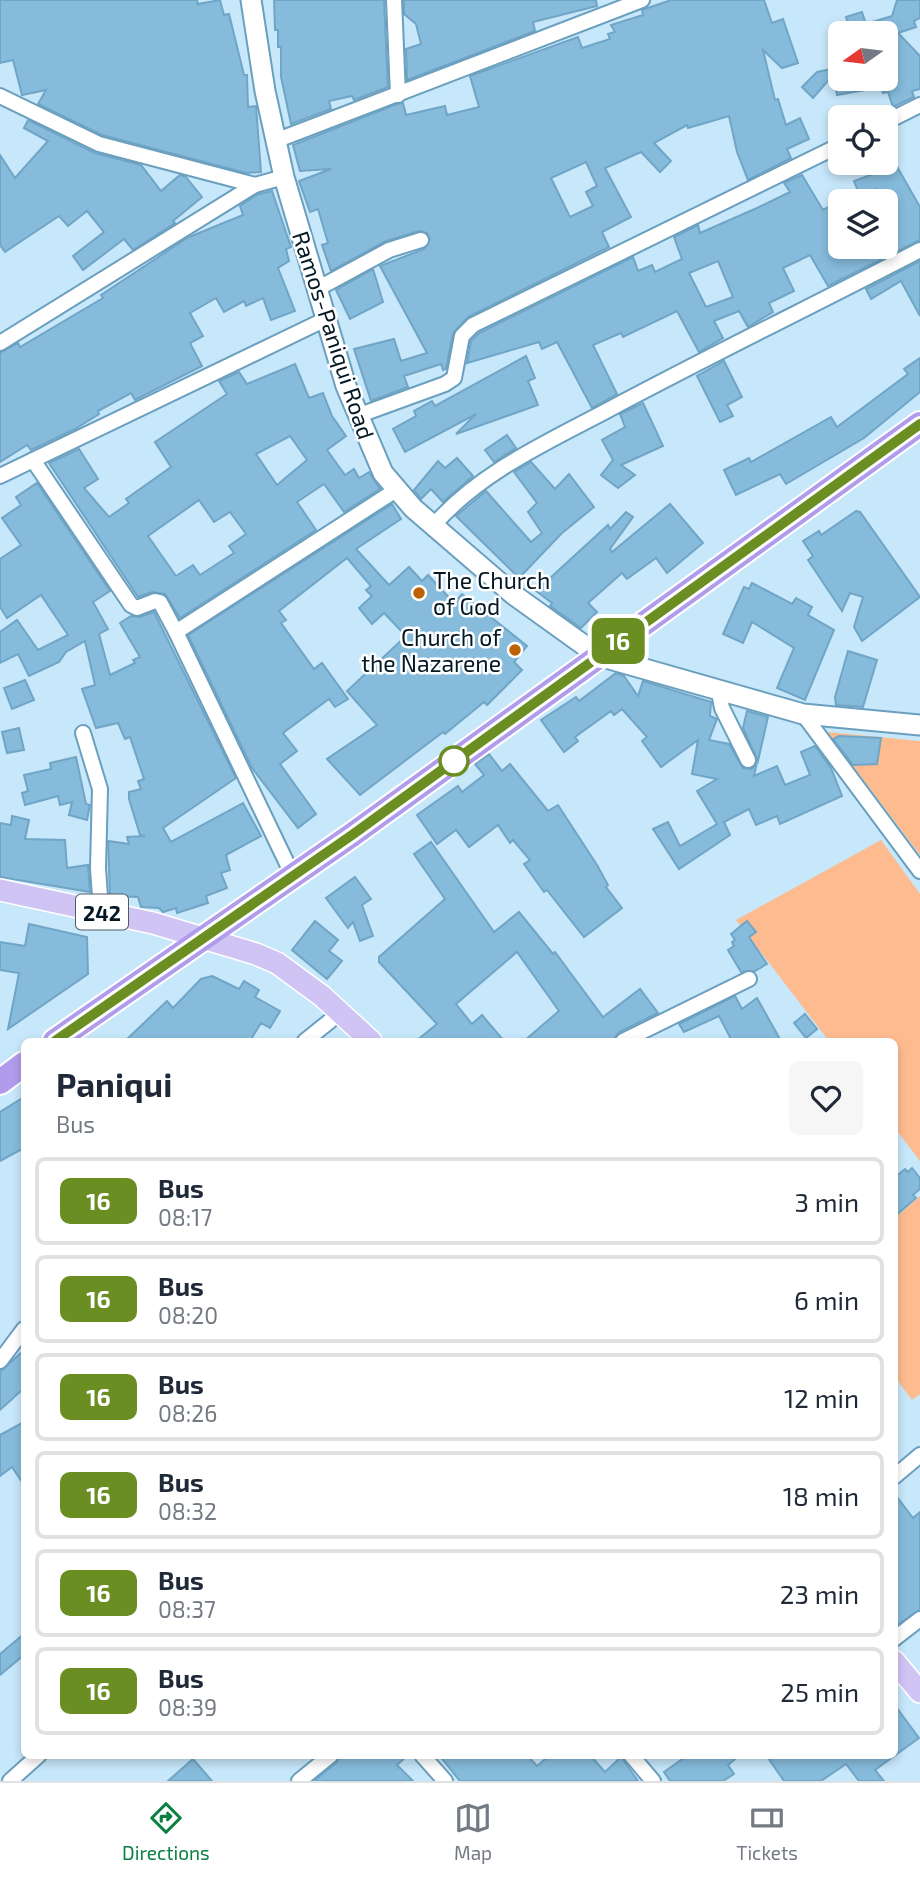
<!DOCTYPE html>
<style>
body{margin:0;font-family:"Exo 2",sans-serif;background:#f6f6f7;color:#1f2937;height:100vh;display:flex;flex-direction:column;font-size:26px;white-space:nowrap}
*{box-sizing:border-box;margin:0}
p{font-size:23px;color:#747a83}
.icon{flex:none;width:38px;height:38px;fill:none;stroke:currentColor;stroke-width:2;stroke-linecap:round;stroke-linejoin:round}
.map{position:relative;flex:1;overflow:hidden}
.details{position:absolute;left:21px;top:1038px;width:877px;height:721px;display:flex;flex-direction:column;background:#fff;border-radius:10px;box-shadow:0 4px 10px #0003}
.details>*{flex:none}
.badge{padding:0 14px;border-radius:10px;font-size:24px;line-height:46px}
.needle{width:46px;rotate:256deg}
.fabs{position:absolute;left:828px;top:21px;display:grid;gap:14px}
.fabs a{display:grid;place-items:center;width:70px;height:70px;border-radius:10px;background:#fff;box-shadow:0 4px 10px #0003;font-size:35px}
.map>.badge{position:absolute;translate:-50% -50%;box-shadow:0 0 0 4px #fff}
.round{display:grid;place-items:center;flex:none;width:74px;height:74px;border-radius:10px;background:#f6f6f7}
.head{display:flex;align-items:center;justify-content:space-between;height:119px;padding:0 35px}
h1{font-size:33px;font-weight:700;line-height:52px}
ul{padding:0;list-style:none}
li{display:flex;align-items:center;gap:21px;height:88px;margin:0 14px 10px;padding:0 21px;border:4px solid #e0e1e3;border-radius:10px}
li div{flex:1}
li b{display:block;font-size:26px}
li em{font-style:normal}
li .badge{min-width:77px;font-weight:700;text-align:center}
.tab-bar{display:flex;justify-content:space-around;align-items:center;height:98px;border-top:2px solid #e0e1e3;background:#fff;font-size:19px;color:#747a83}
.tab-bar a{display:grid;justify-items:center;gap:4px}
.tab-bar .current{color:#0b8043}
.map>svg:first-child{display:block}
.green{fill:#fdbb8f}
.building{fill:#86bbdc;stroke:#70a5c5;stroke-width:2;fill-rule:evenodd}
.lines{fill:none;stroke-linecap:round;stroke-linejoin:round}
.street-casing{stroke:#6a9fbe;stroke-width:18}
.secondary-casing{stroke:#6a9fbe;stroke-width:23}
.primary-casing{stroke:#fff;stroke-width:24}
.highway-casing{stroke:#fff;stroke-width:28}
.street{stroke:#fff;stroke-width:14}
.secondary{stroke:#fff;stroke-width:19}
.primary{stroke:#d0c4f4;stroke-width:21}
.highway{stroke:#b19cec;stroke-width:24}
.line-casing{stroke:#fff;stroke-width:16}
.line{stroke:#6b8e23;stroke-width:10}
.poi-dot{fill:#bc6104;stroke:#fff;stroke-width:2.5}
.stop-dot{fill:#fff;stroke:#6b8e23;stroke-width:3.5}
.labels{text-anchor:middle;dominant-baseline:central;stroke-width:5;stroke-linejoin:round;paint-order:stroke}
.shield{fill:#fff;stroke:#4f5d66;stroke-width:2}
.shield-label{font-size:21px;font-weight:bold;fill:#031824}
.street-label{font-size:23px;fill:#031824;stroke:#fff}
.poi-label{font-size:23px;fill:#031824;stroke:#fff;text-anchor:start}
</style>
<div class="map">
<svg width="920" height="1781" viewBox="0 0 920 1781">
<rect width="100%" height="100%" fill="#c7e7fb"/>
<g class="green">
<path d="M827,732L920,741V855Z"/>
<path d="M881,840L920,894V1161L894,1127V1041H829L736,920Z"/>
<path d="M920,1196V1394L912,1400L894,1376V1219Z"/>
</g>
<g class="building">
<path d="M0,0H197L198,4L220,0L224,15L229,14L244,75H247L248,107L256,106L261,172L246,173L102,135L38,104L46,90L22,95L13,60L0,63Z"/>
<path d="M274,0H384L388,87L354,100L352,96L329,101L331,109L291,124L281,77V47H278V30H275Z"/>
<path d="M404,0H596L597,6L533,22L535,31L407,80L406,49L421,44L416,24L404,14Z"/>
<path d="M671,0H764L772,23L783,19L798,63L782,68L763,50L775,100L778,99L786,125L800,118L809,139L787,149L791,158L748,180L737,152L729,116L688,128L687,125L654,143L671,161L660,172L641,152L605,168L631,217L602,232L609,247L468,317L453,333L446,369L443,370L441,364L404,376L408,387L371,401L354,349L394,339L401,361L427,353L380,266L424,249L430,238L427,233L419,231L386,241L331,271L322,245L328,243L318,209L310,212L299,181L331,169L300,171L293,145L397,104L403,103L406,115L445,106L447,115L479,107L470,76L578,37L582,48L610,39L608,34L615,32L611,25L643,15L642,10ZM586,162L597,186L586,192L593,206L570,217L551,178Z"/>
<path d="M897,0H920V18L914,21L916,27L898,33L920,56V89L912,91L914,97L893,107L888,92L883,93L881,87L837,95L834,79H886V33H848L850,30L846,17L862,12L866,24L892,16Z"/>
<path d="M840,67L813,98L802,87L817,72Z"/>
<path d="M28,120L95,153L141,165L161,191L180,175L186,177L202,197L173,221L175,223L133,250L124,239L83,270L73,256L104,232L87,211L68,226L59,216L5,252L0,245V155L15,178L48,141L24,128Z"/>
<path d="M871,163H895L920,207V240L828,286L810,255L783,268L794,291L769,303L773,312L748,327L739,311L714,321L723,338L699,352L677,311L623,337L621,333L593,345L617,394L592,408L557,342L542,349L539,342L467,363L471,341L479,333L633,257L638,271L652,265L655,272L682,259L674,237L698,225L700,233L757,208L790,192L784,183L802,175L823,210L840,201V247H886V201L877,189L860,196L854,181L876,173ZM718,261L733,297L706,307L689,273Z"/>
<path d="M272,191L291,247L286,249L289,261L278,268L295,311L271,320L263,298L246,306L244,301L224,312L216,298L190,313L203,336L190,343L202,366L135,400L131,393L98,411L99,414L75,429L31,450L27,445L0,462V353L18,343L20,347L103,298L101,295L187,238L243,215L240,206L256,195Z"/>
<path d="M920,261V316L901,281L871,299L866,289Z"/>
<path d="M373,269L383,302L350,319L336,290Z"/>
<path d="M526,356L535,378L528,381L538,405L456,434L476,414L405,452L393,429L416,416L414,411L432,401L435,406Z"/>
<path d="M920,358V392L864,438L786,484L780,474L736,495L724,470L749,458L751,462L831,417L837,427L908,374L904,369Z"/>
<path d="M724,361L742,397L727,405L733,416L720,422L697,376Z"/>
<path d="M295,364L309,398L323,393L332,416L346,436L327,450L345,475L354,469L359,478L369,472L380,489L344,512L324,484L297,502L316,530L180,618L165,594L152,592L138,597L49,463L79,449L98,479L84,488L109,517L129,503L126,499L171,467L155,442L227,394L219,381L239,372L247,384ZM290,436L307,460L277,485L256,454ZM199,500L214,522L230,512L246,534L229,546L234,553L200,575L193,565L176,576L148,536Z"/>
<path d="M643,403L663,446L621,465L635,475L618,488L601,475L613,460L602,440L625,427L620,414Z"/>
<path d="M507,435L516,448L494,462L485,450Z"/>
<path d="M457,458L473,476L443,502L431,489L421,499L414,490L438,461L445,468Z"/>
<path d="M531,462L555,489L569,474L594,507L562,533L519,578L456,516L486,491L531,542L542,533L528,512L537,503L514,472Z"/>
<path d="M37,483L110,591L93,602L108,629L99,634L110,675L135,663L133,660L140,657L120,623L131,616L140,617L154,612L236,778L163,828L171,842L243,803L261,836L226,855L230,870L221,873L227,888L206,896L208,903L177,913L176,908L163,912L159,908L141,907L138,897L110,896L108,841L129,844L127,837L145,836L140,835L129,799V792L141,789L138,781L144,779L130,737L125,739L118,723L96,728L82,689L95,685L85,641L66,652L59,662L29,676L18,654L0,663V632L17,620L38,650L68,635L41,595L7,618L0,607V559L21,545L2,518L21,505L16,497Z"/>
<path d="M392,504L401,519L356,549L389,585L409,567L422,581L428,575L454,603L462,594L527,646L514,662L522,670L487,705L484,702L445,734L443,732L360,795L327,759L377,725L347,691L406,636L384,613L372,624L359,608L372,596L366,590L371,586L347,558L279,611L286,620L281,623L314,669L322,663L348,699L335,707L329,699L283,733L297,751L280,764L316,814L298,828L252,768L188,635Z"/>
<path d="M670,504L703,543L667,573L656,558L627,579L622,573L588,603L597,612L581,628L550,606L552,603L536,591L608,525L610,529L626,512L633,517L610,549L612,552Z"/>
<path d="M856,511L860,512L920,597L862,641L854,627L863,597L850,593L842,611L808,560L813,556L803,541L819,531L821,535Z"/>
<path d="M752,583L792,604L796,598L812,607L808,615L834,630L805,700L777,688L794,648L752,622L743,643L723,634L744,587L749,589Z"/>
<path d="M848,651L877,660L863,707L836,705L835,697Z"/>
<path d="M616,673L624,676L638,696L643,681L711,702L710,716L717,719L709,740L729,744L743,768L752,769L757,762L754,776L777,766L785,785L810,775L801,752L815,746L831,768L842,796L780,824L777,816L756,825L749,809L724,822L730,835L679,869L653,829L668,822L680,846L717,824L697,791L717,779L692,774L698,740L661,767L642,741L647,737L622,709L614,715L611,711L575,737L578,741L564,752L541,720L576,697L579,701Z"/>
<path d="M25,680L34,700L12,709L4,688Z"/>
<path d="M747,711L768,717L758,761L743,728Z"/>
<path d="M19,728L24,750L7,753L2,732Z"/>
<path d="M839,736L881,738L877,764L853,765L833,739Z"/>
<path d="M489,754L502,771L510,764L548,811L558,805L597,865L608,885L606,887L622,908L584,937L547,890L544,892L524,864L530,860L513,840L510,843L498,825L469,847L456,830L437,844L417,815L458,786L462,792L484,775L475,764Z"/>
<path d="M76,757L86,804L90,805L87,820L69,815L72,802L60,805L58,796L25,805L22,793L28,791L24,775L51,769L50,763Z"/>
<path d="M12,816L29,820L25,839L65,840L67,868L88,865L90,892L0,877V823L11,825Z"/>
<path d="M431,842L494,932L519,912L553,954L555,952L603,1017L640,989L658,1013L619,1032L613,1041H524L559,1011L517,952L456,1004L472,1024L482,1015L504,1041H416L437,1024L379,962V957L445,899L414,854Z"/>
<path d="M355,877L371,899L362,905L373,936L360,941L353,922L348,928L326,898Z"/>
<path d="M315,921L338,940L329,951L342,961L327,979L292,950Z"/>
<path d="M747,921L756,932L749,937L767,964L755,971L741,972L728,950L734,946L732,942L735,940L731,934Z"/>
<path d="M29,924L87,937L88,974L8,1029L19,973L0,970V942L25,946Z"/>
<path d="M212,976L239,989L244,981L259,990L255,997L280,1011L270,1028L261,1023L250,1041H125L167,1001L173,1008L201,979Z"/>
<path d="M735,996L742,1009L757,998L781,1041H732L719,1016L684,1032L679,1024Z"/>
<path d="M805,1014L817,1029L806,1038L794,1023Z"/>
<path d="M24,1097V1148L0,1161V1112Z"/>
<path d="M912,1168L920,1178V1189L913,1195L916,1198L894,1217V1178L905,1169L908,1172Z"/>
<path d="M24,1350V1388L0,1410V1372Z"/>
<path d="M24,1422V1485L12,1467L0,1476V1435Z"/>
<path d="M894,1493L913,1518L920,1512V1610L894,1627Z"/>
<path d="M24,1634V1655L0,1675V1654Z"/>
<path d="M894,1704L919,1738L875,1770L884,1781H859L846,1764L821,1781H784L766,1755H894Z"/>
<path d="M340,1755H408L397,1765L413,1781H314L337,1762Z"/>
<path d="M439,1755H527L537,1766L550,1755H590L605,1772L621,1757L638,1781H460Z"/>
<path d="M688,1755H740L728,1765L734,1774L723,1781H670L664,1772Z"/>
<path d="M193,1759L212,1781H168Z"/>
</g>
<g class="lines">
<g class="street-casing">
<g id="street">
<path d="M394,0L398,95"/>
<path d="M0,96L99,144L255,185"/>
<path d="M886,122L920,105"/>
<path d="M275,141L642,0"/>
<path d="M317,289L389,250L421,240"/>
<path d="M0,343L255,185L284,177"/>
<path d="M357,416L445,384L454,378L462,336L473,325L840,145"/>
<path d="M33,460L131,605L137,608L155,601L160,602L176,632L396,490"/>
<path d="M0,476L326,319"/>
<path d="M433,526C480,472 546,443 608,410C711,355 816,304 920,250"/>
<path d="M176,632L293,876"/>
<path d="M719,692L722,708L748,760"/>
<path d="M803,714L920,871"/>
<path d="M83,733L100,789L98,868L101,911"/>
<path d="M305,1041L341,1012"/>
<path d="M623,1041L749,979"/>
<path d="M0,1361L24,1329"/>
<path d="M894,1477L920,1455"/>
<path d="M894,1639L920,1619"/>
<path d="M422,1755L445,1781"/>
<path d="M631,1755L653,1781"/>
<path d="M10,1781L39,1755"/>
<path d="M299,1781L331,1755"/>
</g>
</g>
<g class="secondary-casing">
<path id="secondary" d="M251,0L265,91L284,177L346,386L383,473L413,508L514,595L599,656L803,714L920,725"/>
</g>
<g class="primary-casing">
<g id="primary">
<path d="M0,890L153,923L256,954L277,963L322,996L371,1041"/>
<path d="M894,1661L920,1692"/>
</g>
</g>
<g class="highway-casing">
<g id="highway">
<path d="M55,1041L352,835L920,424"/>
<path d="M0,1082L24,1064"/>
</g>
</g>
<use href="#street" class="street"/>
<use href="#secondary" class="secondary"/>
<use href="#primary" class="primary"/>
<use href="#highway" class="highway"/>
</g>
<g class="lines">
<g class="line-casing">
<path id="line" d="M55,1041L352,835L920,424"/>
</g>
<use href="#line" class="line"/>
</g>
<g class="poi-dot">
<circle cx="419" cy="593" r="7"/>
<circle cx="515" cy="650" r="7"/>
</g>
<circle class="stop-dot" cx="454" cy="761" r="14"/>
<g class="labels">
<rect class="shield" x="76" y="894.5" width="52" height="35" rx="5"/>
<g class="shield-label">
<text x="102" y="912">242</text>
</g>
<g class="street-label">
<text transform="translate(334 335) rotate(72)">Ramos-Paniqui Road</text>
</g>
<g class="poi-label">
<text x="433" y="580">The Church<tspan x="433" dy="26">of God</tspan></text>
<text x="501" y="637" text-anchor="end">Church of<tspan x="501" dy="26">the Nazarene</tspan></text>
</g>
</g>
</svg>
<div class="fabs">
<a><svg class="needle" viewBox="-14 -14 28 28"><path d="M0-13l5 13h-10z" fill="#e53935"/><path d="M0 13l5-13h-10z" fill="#747a83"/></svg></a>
<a><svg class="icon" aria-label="locate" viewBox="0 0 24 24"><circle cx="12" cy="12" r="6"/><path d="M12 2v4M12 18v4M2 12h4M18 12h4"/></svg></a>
<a><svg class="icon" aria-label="layers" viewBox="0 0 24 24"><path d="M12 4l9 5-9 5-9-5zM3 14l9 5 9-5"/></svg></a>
</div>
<b class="badge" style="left:618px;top:641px;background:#6b8e23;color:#fff">16</b>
<section class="details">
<div class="head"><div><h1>Paniqui</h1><p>Bus</p></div><a class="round"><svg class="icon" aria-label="heart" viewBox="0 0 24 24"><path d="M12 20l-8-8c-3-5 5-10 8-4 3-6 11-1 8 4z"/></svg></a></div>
<ul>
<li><span class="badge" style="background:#6b8e23;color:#fff">16</span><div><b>Bus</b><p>08:17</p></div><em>3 min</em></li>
<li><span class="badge" style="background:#6b8e23;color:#fff">16</span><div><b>Bus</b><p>08:20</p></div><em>6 min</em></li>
<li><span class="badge" style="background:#6b8e23;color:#fff">16</span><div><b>Bus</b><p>08:26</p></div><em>12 min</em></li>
<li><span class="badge" style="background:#6b8e23;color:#fff">16</span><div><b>Bus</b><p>08:32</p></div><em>18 min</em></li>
<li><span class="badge" style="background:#6b8e23;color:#fff">16</span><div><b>Bus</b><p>08:37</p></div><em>23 min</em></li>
<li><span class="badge" style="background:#6b8e23;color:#fff">16</span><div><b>Bus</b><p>08:39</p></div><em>25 min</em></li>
</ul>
</section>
</div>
<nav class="tab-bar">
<a class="current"><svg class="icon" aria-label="directions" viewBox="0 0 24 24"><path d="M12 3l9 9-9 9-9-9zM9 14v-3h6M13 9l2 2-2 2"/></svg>Directions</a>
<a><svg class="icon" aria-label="map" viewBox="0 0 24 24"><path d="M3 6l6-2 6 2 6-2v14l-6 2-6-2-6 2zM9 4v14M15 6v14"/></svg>Map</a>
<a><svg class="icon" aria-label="tickets" viewBox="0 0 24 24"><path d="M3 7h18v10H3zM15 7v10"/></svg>Tickets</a>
</nav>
